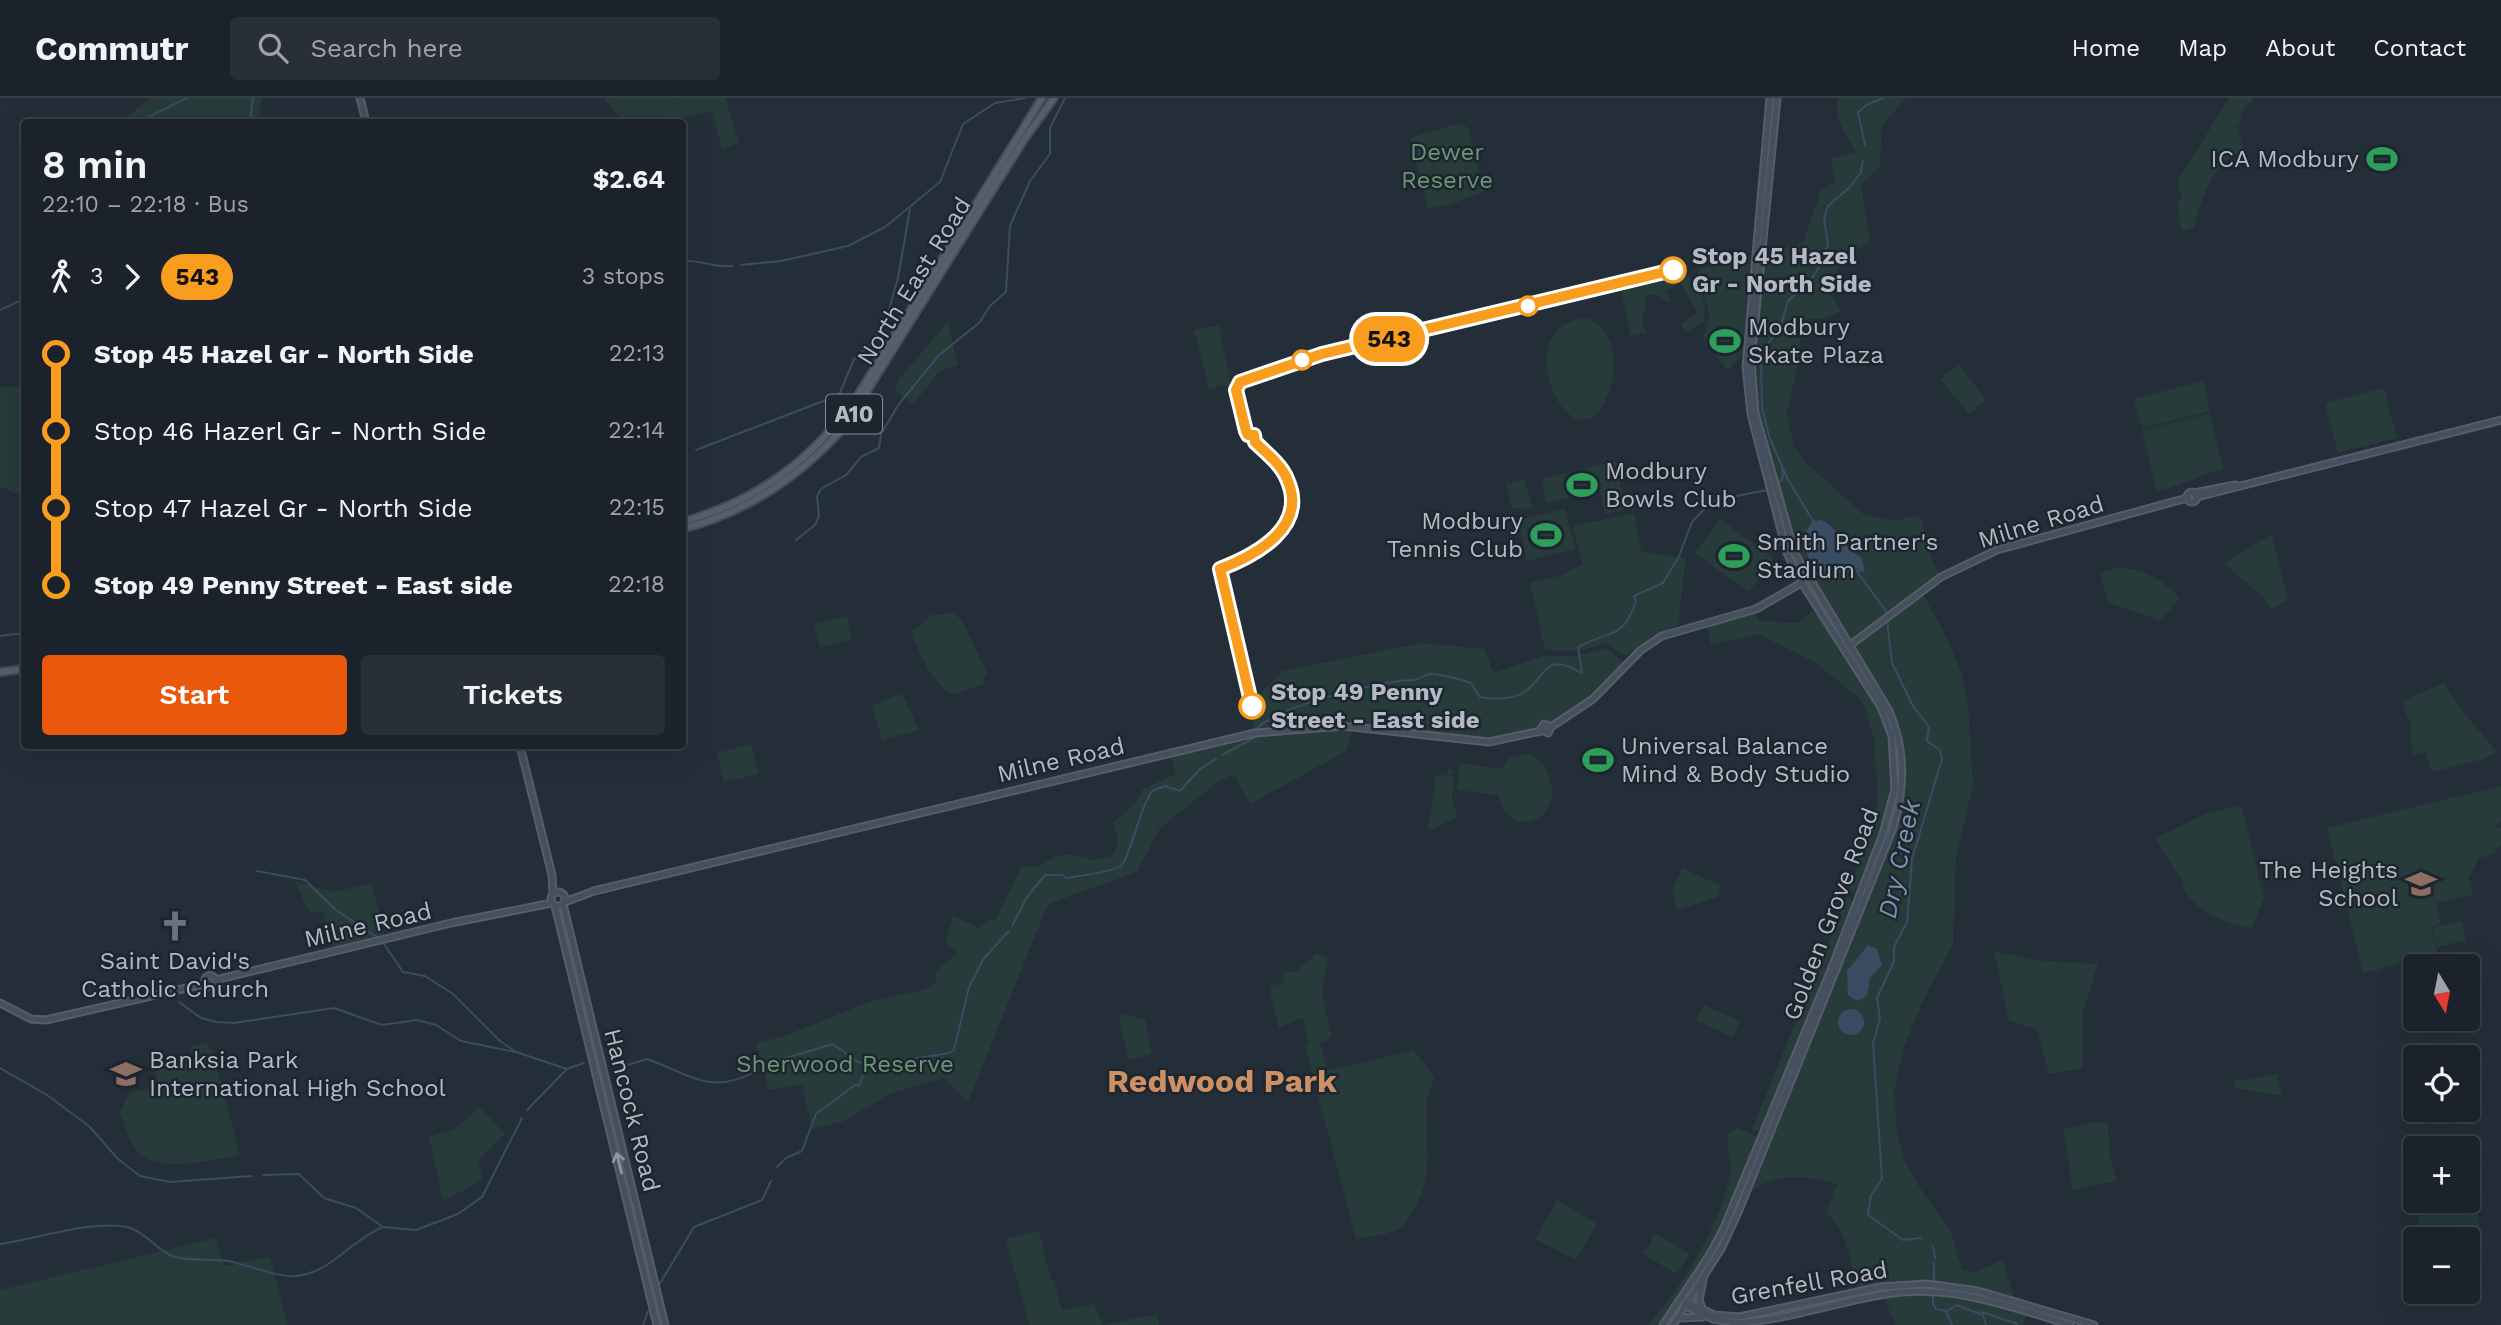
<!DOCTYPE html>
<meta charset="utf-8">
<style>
body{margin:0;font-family:"Work Sans",sans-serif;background:#282f37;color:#f1f3f6;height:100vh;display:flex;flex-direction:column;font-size:26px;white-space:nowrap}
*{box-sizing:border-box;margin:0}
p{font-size:23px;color:#a0a4a9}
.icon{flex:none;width:38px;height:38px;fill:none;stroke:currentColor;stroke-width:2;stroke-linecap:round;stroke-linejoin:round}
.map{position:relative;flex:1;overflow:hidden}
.sheet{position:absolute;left:21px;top:21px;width:665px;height:630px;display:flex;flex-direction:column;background:#1b222b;border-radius:7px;box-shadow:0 7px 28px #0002,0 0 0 2px #393f47}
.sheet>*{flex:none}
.badge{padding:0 14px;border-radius:23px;font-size:24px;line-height:46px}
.needle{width:46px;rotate:170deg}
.fabs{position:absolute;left:2403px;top:856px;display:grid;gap:14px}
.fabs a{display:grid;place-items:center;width:77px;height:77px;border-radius:7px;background:#1b222b;box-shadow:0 7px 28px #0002,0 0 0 2px #393f47;font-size:35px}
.map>.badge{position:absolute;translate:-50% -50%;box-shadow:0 0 0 4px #fff}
.legs{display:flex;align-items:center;gap:10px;height:77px;padding:0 21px;font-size:23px}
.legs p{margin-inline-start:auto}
.head{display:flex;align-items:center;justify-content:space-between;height:119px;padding:0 21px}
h1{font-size:38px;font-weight:600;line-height:52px}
.primary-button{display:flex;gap:14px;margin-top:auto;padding:14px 21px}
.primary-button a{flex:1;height:80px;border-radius:7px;background:#ea580c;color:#fff;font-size:28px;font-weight:600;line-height:80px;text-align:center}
.primary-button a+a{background:#282f37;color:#f1f3f6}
ul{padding:0 21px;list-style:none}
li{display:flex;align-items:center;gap:24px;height:77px;font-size:26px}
li i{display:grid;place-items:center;width:10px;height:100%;margin:0 9px;background:currentColor}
li i::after{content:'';width:18px;height:18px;margin:-9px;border:5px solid;border-radius:50%;background:#1b222b}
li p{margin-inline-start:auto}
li:first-child i{background:linear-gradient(#0000 50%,currentColor 0)}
li:last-child i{background:linear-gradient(currentColor 50%,#0000 0)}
header{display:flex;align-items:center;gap:42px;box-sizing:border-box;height:98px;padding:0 35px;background:#1b222b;border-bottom:2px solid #393f47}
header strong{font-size:33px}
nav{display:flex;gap:38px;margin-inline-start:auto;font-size:24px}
.search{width:490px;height:63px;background:#282f37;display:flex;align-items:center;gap:18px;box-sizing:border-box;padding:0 24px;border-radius:7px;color:#a0a4a9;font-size:26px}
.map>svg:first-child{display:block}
.green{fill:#273b3b}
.water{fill:#3a4c61}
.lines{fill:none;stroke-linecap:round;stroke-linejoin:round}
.stream{stroke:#3a4c61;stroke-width:2}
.secondary-casing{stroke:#555d68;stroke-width:9}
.primary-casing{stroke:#434b56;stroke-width:10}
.secondary{stroke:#464f5d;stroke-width:5}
.primary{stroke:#555f6a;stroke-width:6}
.oneway{stroke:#8d95a1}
.line-1-casing{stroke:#fff;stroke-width:16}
.line-1{stroke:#f99d1e;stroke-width:10}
.stop-1-dot{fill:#fff;stroke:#f99d1e;stroke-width:3.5}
.labels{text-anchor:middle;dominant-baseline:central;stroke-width:5;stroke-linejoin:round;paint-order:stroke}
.shield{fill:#1d252f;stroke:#868d99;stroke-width:2}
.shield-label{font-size:23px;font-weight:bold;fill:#b3bac6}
.park-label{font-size:24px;fill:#6b9574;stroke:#1d252f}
.poi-label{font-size:24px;fill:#b3bac6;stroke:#1d252f;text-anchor:start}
.stop-label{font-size:24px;font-weight:bold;fill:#b3bac6;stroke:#1d252f;text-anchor:start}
.street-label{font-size:24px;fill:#b3bac6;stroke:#1d252f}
.water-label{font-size:26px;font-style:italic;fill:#7c92ab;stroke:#1d252f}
.district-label{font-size:32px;font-weight:bold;fill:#cd9066;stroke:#1d252f}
</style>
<header>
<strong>Commutr</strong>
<div class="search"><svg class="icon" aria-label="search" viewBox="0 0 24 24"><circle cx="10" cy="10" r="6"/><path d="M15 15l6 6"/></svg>Search here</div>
<nav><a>Home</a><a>Map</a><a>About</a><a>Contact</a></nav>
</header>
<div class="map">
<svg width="2501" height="1227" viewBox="0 0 2501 1227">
<rect width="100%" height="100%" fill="#242e39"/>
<g class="green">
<path d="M152,0H262L258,24H119Z"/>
<path d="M604,0H725L739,45L722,51L712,13L662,24H624Z"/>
<path d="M1838,0H1906L1882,27L1880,68L1861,87L1870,143C1849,157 1835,169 1828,193L1842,213L1826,220L1802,222L1798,263L1787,316L1794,348L1807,366L1863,416L1894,423L1920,417L1931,460L1941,479L1921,493L1944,534L1961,574L1968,606L1973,687L1956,759L1953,846L1922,905L1904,949L1894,995L1897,1033L1904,1061L1920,1090L1950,1132L1962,1172L1975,1174L2003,1162L2015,1204L1922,1186L1856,1194C1851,1165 1849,1135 1826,1114L1837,1086C1802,1076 1774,1074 1745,1098L1900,705L1902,657L1889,613L1795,456L1765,345L1751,285L1762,151L1769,155L1803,144L1821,93L1835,83L1831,61L1856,54C1846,38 1833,20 1838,0Z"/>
<path d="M2229,0H2252V4L2244,9L2239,28L2217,31L2238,29L2243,53C2211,65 2203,99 2194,129L2185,133L2181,132L2177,104L2183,100L2178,87L2180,79Z"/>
<path d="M1460,25L1468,30L1484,94C1465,99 1448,110 1428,110L1410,40Z"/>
<path d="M2389,46L2392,57L2396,59V73L2373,78L2367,51Z"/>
<path d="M1750,159L1742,257L1727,272L1703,240L1710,219L1697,171Z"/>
<path d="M1689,178C1701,192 1709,206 1703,224L1686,235L1681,226L1698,215L1680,184L1666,193L1671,202L1669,205L1656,196L1647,197L1642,226L1647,235L1631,238L1621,192Z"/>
<path d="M1587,220C1609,227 1618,258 1613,279C1585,400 1495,228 1587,220Z"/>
<path d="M948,224L958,267L940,273L913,306L895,292L898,282Z"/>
<path d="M1219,227L1231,288L1222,287L1209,292L1194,232Z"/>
<path d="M1959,266L1986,302L1969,316L1940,281Z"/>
<path d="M2203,283L2210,313L2142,330L2134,301Z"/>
<path d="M0,289H24V395L17,396L4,389L0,391Z"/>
<path d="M2384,290L2397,340L2338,355L2325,305Z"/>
<path d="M2210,315L2223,371C2199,377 2181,388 2157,393L2142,332Z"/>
<path d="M1615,363L1626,411L1605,416L1599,392L1547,405L1541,381Z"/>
<path d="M1525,381L1532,411L1512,410L1506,386Z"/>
<path d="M1565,411L1575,451L1527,463L1518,422Z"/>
<path d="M1634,415L1641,453L1686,460L1678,527L1651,539L1626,558L1605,545L1579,553L1545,552L1530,485L1562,477L1582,466L1573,428Z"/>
<path d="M1720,421L1773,460L1749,494L1695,455Z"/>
<path d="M2272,436L2288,502L2271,511L2262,498L2224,465Z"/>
<path d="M2116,470C2144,470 2159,480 2180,499L2161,523L2112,506L2107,502L2100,474Z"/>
<path d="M1814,511C1857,578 1910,629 1888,716C1881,742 1869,768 1859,793L1855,796L1848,793L1874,724L1878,701L1874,641L1866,613L1859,600L1813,563L1759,536L1711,547L1706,526L1755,514L1759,523L1798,525Z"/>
<path d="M953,515L962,522L987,575L982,587L954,596C936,592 915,550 912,533L932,517Z"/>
<path d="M847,518L852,542L820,549L814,526Z"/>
<path d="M1421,545L1485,551L1492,572L1497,574L1543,558H1574L1607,551L1626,567L1593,601L1551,629L1546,625L1541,633L1489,644L1354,628L1346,653L1250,706L1234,676L1218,684L1160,730L1137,774L1048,806L968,1004L944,980L892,995L844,1023L812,1031L802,987L769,992L756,945C799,937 838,913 880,901C899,896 920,897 936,884V873L957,855L945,843L953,818L979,830L990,820L995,824L1021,769L1040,768L1056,758L1071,756L1092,762L1111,759C1121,748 1117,739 1113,725L1135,705L1143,691L1176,676L1169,654L1253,635L1252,603L1283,573Z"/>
<path d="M2444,585L2461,611L2497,654L2483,661L2432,674L2426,654L2414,657L2409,640L2412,631L2402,603Z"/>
<path d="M902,596L919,632L882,642L872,607Z"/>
<path d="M751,646L758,676L724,684L717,655Z"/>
<path d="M1528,655C1550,663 1563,703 1540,719C1518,734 1500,714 1498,694L1497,697L1457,692L1460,665L1501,671L1509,660Z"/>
<path d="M1448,671H1453V676L1449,677L1453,680L1452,705L1458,718L1432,732L1428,731L1436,678L1447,677Z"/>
<path d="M2501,688V724L2494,730L2501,729V747L2494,756L2479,760L2469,780L2473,797L2436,805L2441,826L2431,829L2438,856L2363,875L2327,730Z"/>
<path d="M2241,707L2264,800L2251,831C2227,825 2200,816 2185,793C2182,788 2183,782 2179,778C2171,765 2163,754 2156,740L2205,716Z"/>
<path d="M1682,770L1720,787L1718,799L1677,812L1672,792Z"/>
<path d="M295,783L333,794L372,785L385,841L333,853L323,813L310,816Z"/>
<path d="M1847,799L1853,803V809L1762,1031L1756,1033L1752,1031Z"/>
<path d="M2461,823L2466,842L2437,849L2432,830Z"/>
<path d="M1994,854L2045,863L2098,866L2083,913L2082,970L2049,976L2037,931L2009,923Z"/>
<path d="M1317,855L1329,862C1318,889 1325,912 1332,939L1320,945L1327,973L1413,952L1435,979C1412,1023 1445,1064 1412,1114C1408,1121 1401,1131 1394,1133C1382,1137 1368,1139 1356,1141L1305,948L1309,947L1303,919L1279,930L1269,888L1284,885L1283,875L1296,873Z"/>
<path d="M1704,907L1740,923L1733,939L1696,923Z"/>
<path d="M1121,915L1145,922L1152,956L1129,962L1119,924Z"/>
<path d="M206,945L213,954L240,1057C214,1062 151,1078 134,1050C128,1040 124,1025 120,1014L129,995L159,988L155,973L193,964L190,948Z"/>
<path d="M2277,976L2282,998L2235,990L2234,983Z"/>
<path d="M479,1009L505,1036L478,1063L483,1082L443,1103L429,1039L455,1031Z"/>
<path d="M2095,1024L2108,1025L2109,1052L2116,1083L2073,1092L2063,1031Z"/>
<path d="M1738,1030L1755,1038L1758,1045L1708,1156L1660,1227H1648C1684,1186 1717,1132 1730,1079C1733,1065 1726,1050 1728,1036Z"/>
<path d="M2468,1098L2477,1107L2480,1130L2423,1141L2418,1119L2423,1114L2441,1111L2445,1103L2468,1102Z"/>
<path d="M1557,1102L1597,1126L1576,1162L1535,1141Z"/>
<path d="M1039,1133L1051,1182H1054L1062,1212L1094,1206L1103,1227L1157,1216L1159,1227H1029L1006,1141Z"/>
<path d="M1654,1135L1690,1156L1676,1176L1642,1155L1649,1149Z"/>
<path d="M216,1140L224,1168L270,1159L287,1227H0V1192Z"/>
<path d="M1895,1195L1957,1196L2027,1214L2024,1227H1896L1882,1197Z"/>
</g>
<g class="water">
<path d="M1821,422C1840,430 1842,450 1861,459L1865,473C1854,476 1820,475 1810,470L1804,436L1813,423Z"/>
<path d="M1868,847L1877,851L1882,867L1870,880L1867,898L1857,903L1848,897L1847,873Z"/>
<circle cx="1851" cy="924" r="13"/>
</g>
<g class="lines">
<g class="stream">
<path d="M138,24L187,0"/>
<path d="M250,24L253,0"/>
<path d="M1865,47L1858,14L1868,6L1883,0"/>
<path d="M682,163C698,161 715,170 733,168"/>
<path d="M741,167L781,163L848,148L885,129L940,84L963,26L995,5L1025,0"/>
<path d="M0,212L24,201"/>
<path d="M696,352L839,297L854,261L869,247L886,222L898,180L910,111"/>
<path d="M1778,386L1783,380L1782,371"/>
<path d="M1813,423L1787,380L1769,338L1762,310L1761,266L1769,244L1780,230L1788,203L1813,179L1823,162L1828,146L1824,121L1828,108L1851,88L1861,74L1863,63"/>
<path d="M796,442L815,427L819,418L817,398L821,391L846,377L861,359L879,350L881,336L899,306L939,257L979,225L990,208L1006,194L1010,128L1030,83L1050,56V30L1065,0"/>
<path d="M1858,475L1886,513L1892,565L1913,608L1929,629L1927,643L1940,652L1942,661L1912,761L1907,824L1894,849V863L1877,900L1880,921L1873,945L1882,1081L1871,1097L1868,1117L1903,1142L1921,1140"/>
<path d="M0,538L24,535"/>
<path d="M1258,629C1285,606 1376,584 1413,582C1420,582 1425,575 1433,576C1446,577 1459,581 1471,585L1480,599C1491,602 1513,601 1523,595C1548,579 1543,552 1582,575L1578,549C1611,531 1621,544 1636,504L1634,498L1663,485L1679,458L1692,424L1712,403L1767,392"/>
<path d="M1222,657L1254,640"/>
<path d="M257,773L305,782L336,812L378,840"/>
<path d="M1012,828L1027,799L1045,777H1062L1067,780C1078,778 1113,774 1121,768C1129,762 1140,709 1152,693L1165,688L1180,693L1200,671L1216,661"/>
<path d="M382,843L403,874L425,878L453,896L500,943L516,954L567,971"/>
<path d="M179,904L201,920L216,924L234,925L334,910L382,927L417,922L436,927L461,943L515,954"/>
<path d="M610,963L628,967L647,961C690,976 711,999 758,972"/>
<path d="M769,965L833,946L858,964L872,968"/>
<path d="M0,970L47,997L89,1028L118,1061L140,1078L170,1084L252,1078"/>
<path d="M527,1012L567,971L584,965"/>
<path d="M777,1069L786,1060L802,1053L816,1016L855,987L859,988L865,972L874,969L882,973L895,964L949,955L954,952L969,889L984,860L1009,833"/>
<path d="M263,1077L299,1076L324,1100L356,1110L383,1129L416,1132L458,1116L482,1099L522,1020"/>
<path d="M0,1146C37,1141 91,1122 127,1129C144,1133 156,1151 172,1158C189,1164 210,1160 229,1163C248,1167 280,1180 296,1178C331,1175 352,1141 383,1129"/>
<path d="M1933,1149L1935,1160"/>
<path d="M1934,1165V1184"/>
<path d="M659,1187L694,1129L762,1102L771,1083"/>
<path d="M1933,1197V1206L1936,1211L1946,1213L1952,1227"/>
<path d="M1947,1213L1957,1207L1983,1217L1986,1227"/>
<path d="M1982,1214L2017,1226"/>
<path d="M643,1227L648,1213"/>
</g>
<g class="secondary-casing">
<g id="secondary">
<path d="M360,0L366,24"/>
<circle cx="2192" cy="399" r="5"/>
<path d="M2194,395L2235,387"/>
<path d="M2197,399L2501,322"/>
<path d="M1849,548L1941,479L1997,452L2187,400"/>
<path d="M1551,629L1544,626L1541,631L1548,635L1551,629L1593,601L1641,552L1662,538L1756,511L1803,484"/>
<path d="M520,648L552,777L553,796"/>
<circle cx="558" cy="801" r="7"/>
<path d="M565,804L594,793L1255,635L1343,628L1489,644L1541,633"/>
<path d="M563,806L665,1227"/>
<path d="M555,808L657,1227"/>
<circle cx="210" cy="883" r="5.5"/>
<path d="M215,882L451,825L552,805"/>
<path d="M0,905L31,921L46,922L204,886"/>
<path d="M1686,1203L1714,1217L1739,1219L1881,1189L1927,1186L1978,1193L2094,1227"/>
<path d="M1684,1207L1713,1221L1736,1225C1789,1222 1841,1202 1893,1195C1953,1187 2014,1209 2070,1227"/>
<path d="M1702,1210L1699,1202L1703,1182"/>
<path d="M1678,1220L1703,1219"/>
<path d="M1663,1227L1709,1158L1723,1132L1831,872L1883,736L1895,691L1892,638L1881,609L1802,485L1787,455L1751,316L1746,269L1770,0"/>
<path d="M1673,1227L1722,1149L1739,1112L1893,730C1905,690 1906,652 1889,613L1795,456L1755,315L1751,263L1777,0"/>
</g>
</g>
<g class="primary-casing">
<g id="primary">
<path d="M682,424C758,403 814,361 858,297L1042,0"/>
<path d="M682,431C748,414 800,379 845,328L1025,40L1054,0"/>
<path d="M0,574L24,571"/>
</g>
</g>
<use href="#secondary" class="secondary"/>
<use href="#primary" class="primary"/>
</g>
<defs><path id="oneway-shaft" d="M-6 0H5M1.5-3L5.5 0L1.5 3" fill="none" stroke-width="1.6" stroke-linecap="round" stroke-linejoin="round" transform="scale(1.75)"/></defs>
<use class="oneway" href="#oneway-shaft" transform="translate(619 1065) rotate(-104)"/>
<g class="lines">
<g class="line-1-casing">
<path id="line-1" d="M1252,608L1220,471C1256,457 1309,429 1287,381C1281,366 1266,355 1255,344L1254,337H1248L1246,333L1236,292L1240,284L1322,256L1673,172"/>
</g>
<use href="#line-1" class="line-1"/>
</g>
<defs>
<g id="stadium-bare" transform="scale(2.415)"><path d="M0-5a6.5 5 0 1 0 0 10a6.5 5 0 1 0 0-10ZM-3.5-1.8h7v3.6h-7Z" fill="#2e9e5b" stroke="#1d252f" stroke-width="2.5" paint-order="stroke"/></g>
<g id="school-bare" transform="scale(2.415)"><path d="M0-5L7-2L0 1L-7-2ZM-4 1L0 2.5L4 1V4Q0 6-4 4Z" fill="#8d6e63" stroke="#1d252f" stroke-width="2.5" paint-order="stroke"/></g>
<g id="church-bare" transform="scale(2.415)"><path d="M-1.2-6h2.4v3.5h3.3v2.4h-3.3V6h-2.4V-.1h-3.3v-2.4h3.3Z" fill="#6b7280" stroke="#1d252f" stroke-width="2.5" paint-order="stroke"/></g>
</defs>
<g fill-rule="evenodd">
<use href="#stadium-bare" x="2382" y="61"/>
<use href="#stadium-bare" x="1725" y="243"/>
<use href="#stadium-bare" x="1582" y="387"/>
<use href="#stadium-bare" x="1546" y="437"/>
<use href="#stadium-bare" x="1734" y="458"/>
<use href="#stadium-bare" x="1598" y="662"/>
<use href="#school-bare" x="2421" y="786"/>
<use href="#church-bare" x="175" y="828"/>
<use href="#school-bare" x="126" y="976"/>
</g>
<g class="stop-1-dot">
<circle cx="1673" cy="172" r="12"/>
<circle cx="1528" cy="208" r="9"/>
<circle cx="1302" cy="262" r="9"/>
<circle cx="1252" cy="608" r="12"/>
</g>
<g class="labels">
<rect class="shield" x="826" y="296.5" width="56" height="39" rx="5"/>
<g class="shield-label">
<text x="854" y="316">A10</text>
</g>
<g class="park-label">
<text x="1447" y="54">Dewer<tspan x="1447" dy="28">Reserve</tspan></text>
<text x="845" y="966">Sherwood Reserve</text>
</g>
<g class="poi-label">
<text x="2359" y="61" text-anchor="end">ICA Modbury</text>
<text x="1748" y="229">Modbury<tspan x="1748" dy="28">Skate Plaza</tspan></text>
<text x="1605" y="373">Modbury<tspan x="1605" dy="28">Bowls Club</tspan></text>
<text x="1523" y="423" text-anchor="end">Modbury<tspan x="1523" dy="28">Tennis Club</tspan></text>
<text x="1757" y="444">Smith Partner's<tspan x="1757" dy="28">Stadium</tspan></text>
<text x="1621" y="648">Universal Balance<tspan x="1621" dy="28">Mind &amp; Body Studio</tspan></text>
<text x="2398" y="772" text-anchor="end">The Heights<tspan x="2398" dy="28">School</tspan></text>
<text x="175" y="863" text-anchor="middle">Saint David's<tspan x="175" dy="28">Catholic Church</tspan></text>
<text x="149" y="962">Banksia Park<tspan x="149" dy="28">International High School</tspan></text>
</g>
<g class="stop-label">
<text x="1692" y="158">Stop 45 Hazel<tspan x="1692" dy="28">Gr - North Side</tspan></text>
<text x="1271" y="594">Stop 49 Penny<tspan x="1271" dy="28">Street - East side</tspan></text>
</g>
<g class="street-label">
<text transform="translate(914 183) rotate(-58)">North East Road</text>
<text transform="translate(2041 424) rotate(-17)">Milne Road</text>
<text transform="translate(1061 662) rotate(-13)">Milne Road</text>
<text transform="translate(1831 816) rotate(-69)">Golden Grove Road</text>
<text transform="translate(368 827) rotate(-13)">Milne Road</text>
<text transform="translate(632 1012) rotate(76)">Hancock Road</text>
<text transform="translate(1809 1185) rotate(-10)">Grenfell Road</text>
</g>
<g class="water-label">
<text transform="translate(1899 761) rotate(-78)">Dry Creek</text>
</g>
<g class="district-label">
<text x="1222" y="983">Redwood Park</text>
</g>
</g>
</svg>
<div class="fabs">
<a><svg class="needle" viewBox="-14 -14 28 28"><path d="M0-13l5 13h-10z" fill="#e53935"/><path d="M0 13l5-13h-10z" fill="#a0a4a9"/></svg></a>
<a><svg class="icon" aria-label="locate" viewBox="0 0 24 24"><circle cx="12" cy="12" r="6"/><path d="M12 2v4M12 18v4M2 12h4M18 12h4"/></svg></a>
<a>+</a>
<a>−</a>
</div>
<b class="badge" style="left:1389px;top:241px;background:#f99d1e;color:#111">543</b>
<section class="sheet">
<div class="head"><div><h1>8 min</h1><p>22:10 – 22:18 · Bus</p></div><b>$2.64</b></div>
<div class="legs"><svg class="icon" aria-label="walk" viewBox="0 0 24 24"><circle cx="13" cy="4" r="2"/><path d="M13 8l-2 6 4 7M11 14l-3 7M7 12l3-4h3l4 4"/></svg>3<svg class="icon" aria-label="forward" viewBox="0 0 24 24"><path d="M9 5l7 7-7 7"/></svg><b class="badge" style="background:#f99d1e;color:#111">543</b><p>3 stops</p></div>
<ul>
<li><i style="color:#f99d1e"></i><b>Stop 45 Hazel Gr - North Side</b><p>22:13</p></li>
<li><i style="color:#f99d1e"></i><span>Stop 46 Hazerl Gr - North Side</span><p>22:14</p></li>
<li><i style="color:#f99d1e"></i><span>Stop 47 Hazel Gr - North Side</span><p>22:15</p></li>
<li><i style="color:#f99d1e"></i><b>Stop 49 Penny Street - East side</b><p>22:18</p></li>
</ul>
<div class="primary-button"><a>Start</a><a>Tickets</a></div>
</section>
</div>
